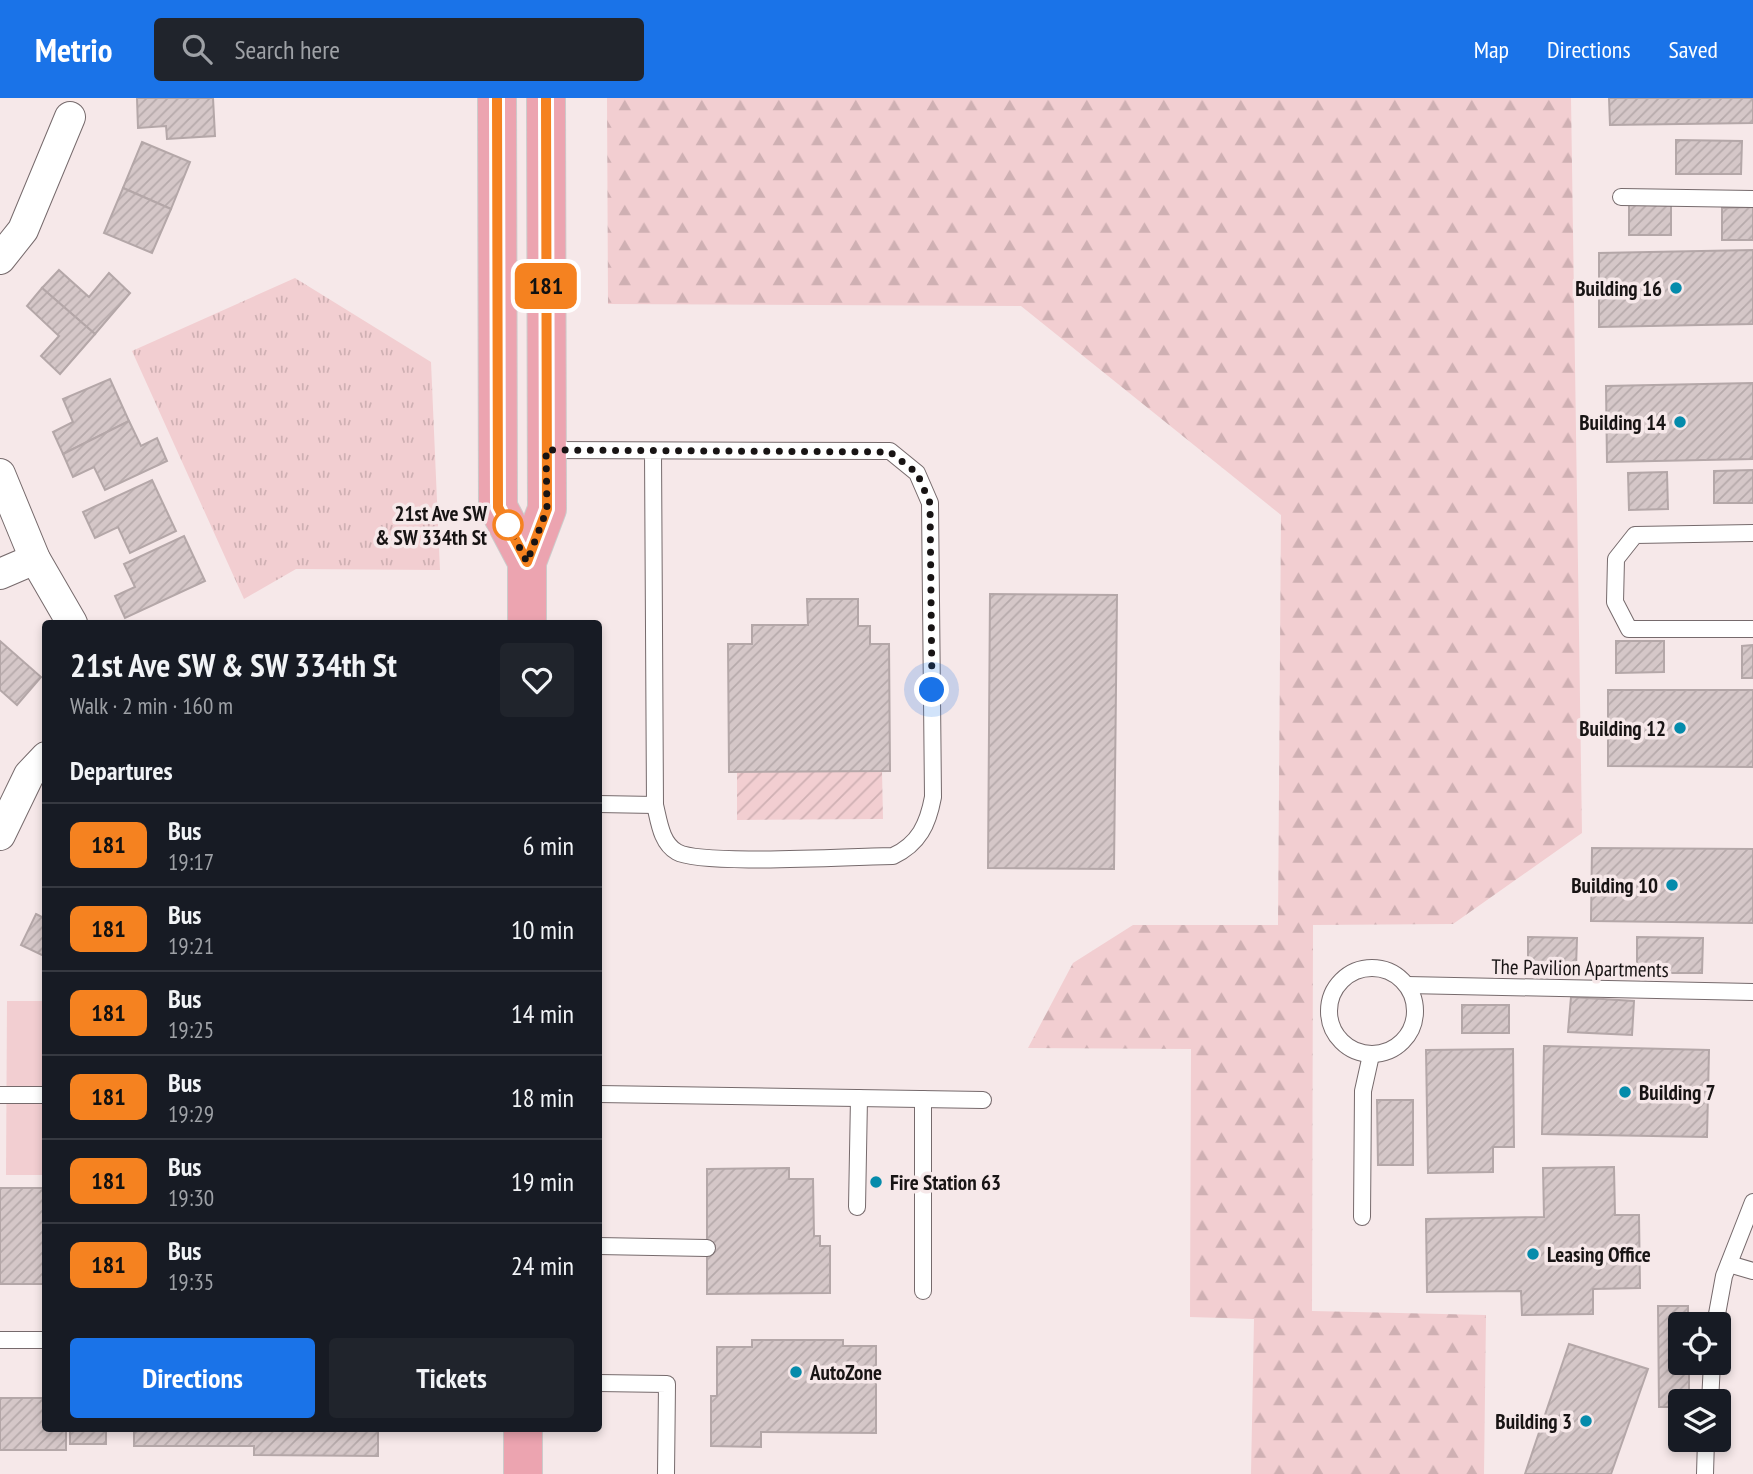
<!DOCTYPE html>
<meta charset="utf-8">
<style>
body{margin:0;font-family:"PT Sans Narrow",sans-serif;background:#20242c;color:#f1f3f6;height:100vh;display:flex;flex-direction:column;font-size:26px;white-space:nowrap}
*{box-sizing:border-box;margin:0}
p{font-size:23px;color:#9ea1a6}
.icon{flex:none;width:38px;height:38px;fill:none;stroke:currentColor;stroke-width:2;stroke-linecap:round;stroke-linejoin:round}
.map{position:relative;flex:1;overflow:hidden}
.details{position:absolute;left:42px;top:522px;width:560px;height:812px;display:flex;flex-direction:column;background:#171b24;border-radius:7px;box-shadow:0 4px 10px #0003}
.details>*{flex:none}
.badge{padding:0 14px;border-radius:10px;font-size:24px;line-height:46px}
.buttons{position:absolute;left:1668px;top:1214px;display:grid;gap:14px}
.buttons a{display:grid;place-items:center;width:63px;height:63px;border-radius:7px;background:#171b24;box-shadow:0 4px 10px #0003;font-size:35px}
.you{position:absolute;width:35px;height:35px;margin:-18px;border:5px solid #fff;border-radius:50%;background:#1a73e8;box-shadow:0 0 0 10px #1a73e833}
.map>.badge{position:absolute;translate:-50% -50%;box-shadow:0 0 0 4px #fff}
h2{padding:0 28px;font-size:26px;line-height:63px}
.round{display:grid;place-items:center;flex:none;width:74px;height:74px;border-radius:7px;background:#20242c}
.summary{display:flex;align-items:center;justify-content:space-between;height:119px;padding:0 28px}
h1{font-size:33px;font-weight:600;line-height:52px}
.cta{display:flex;gap:14px;margin-top:auto;padding:14px 28px}
.cta a{flex:1;height:80px;border-radius:7px;background:#1a73e8;color:#fff;font-size:28px;font-weight:600;line-height:80px;text-align:center}
.cta a+a{background:#20242c;color:#f1f3f6}
ul{padding:0;list-style:none}
li{display:flex;align-items:center;gap:21px;height:84px;padding:0 28px;border-top:2px solid #363941}
li div{flex:1}
li b{display:block;font-size:26px}
li em{font-style:normal}
li .badge{min-width:77px;font-weight:700;text-align:center}
header{display:flex;align-items:center;gap:42px;box-sizing:border-box;height:98px;padding:0 35px;background:#1a73e8;color:#fff}
header strong{font-size:33px}
nav{display:flex;gap:38px;margin-inline-start:auto;font-size:24px}
.search{width:490px;height:63px;background:#20242c;display:flex;align-items:center;gap:18px;box-sizing:border-box;padding:0 24px;border-radius:7px;color:#9ea1a6;font-size:26px}
.map>svg:first-child{display:block}
.grass{fill:url(#grass-tufts)}
.forest{fill:url(#forest-firs)}
.garden{fill:url(#garden-furrows)}
.pitch{fill:#f2ced1}
.building{fill:url(#building-hatch);stroke:#b4a7a8;stroke-width:2}
.lines{fill:none;stroke-linecap:round;stroke-linejoin:round}
.lane-casing{stroke:#766a6c;stroke-width:18}
.street-casing{stroke:#766a6c;stroke-width:32}
.primary-casing{stroke:#cccbcb;stroke-width:40}
.lane{stroke:#fff;stroke-width:16}
.street{stroke:#fff;stroke-width:30}
.primary{stroke:#eca4b0;stroke-width:38}
.line-casing{stroke:#fff;stroke-width:16}
.line{stroke:#f58220;stroke-width:10}
.walk{stroke:#181414;stroke-width:7;stroke-dasharray:0 12.6}
.poi-dot{fill:#058bab;stroke:#f6e8e9;stroke-width:2.5}
.stop-dot{fill:#fff;stroke:#f58220;stroke-width:3.5}
.labels{text-anchor:middle;dominant-baseline:central;stroke-width:7;stroke-linejoin:round;paint-order:stroke}
.poi-label{font-size:21px;font-weight:bold;fill:#181414;stroke:#f6e8e9;text-anchor:end}
.stop-label{font-size:21px;font-weight:bold;fill:#181414;stroke:#f6e8e9;text-anchor:end}
.street-label{font-size:21px;fill:#181414;stroke:#f6e8e9}
</style>
<header>
<strong>Metrio</strong>
<div class="search"><svg class="icon" aria-label="search" viewBox="0 0 24 24"><circle cx="10" cy="10" r="6"/><path d="M15 15l6 6"/></svg>Search here</div>
<nav><a>Map</a><a>Directions</a><a>Saved</a></nav>
</header>
<div class="map">
<svg width="1753" height="1376" viewBox="0 0 1753 1376">
<defs>
<pattern id="grass-tufts" width="24" height="20" patternUnits="userSpaceOnUse" patternTransform="scale(1.75)"><rect width="24" height="20" fill="#f2ced1"/><path d="M3 7l-1-3M5 7V3M7 7l1-3M15 17l-1-3M17 17v-4M19 17l1-3" fill="none" stroke="#cfb0b3"/></pattern>
<pattern id="forest-firs" width="22" height="20" patternUnits="userSpaceOnUse" patternTransform="scale(1.75)"><rect width="22" height="20" fill="#f2ced1"/><path d="M5 1l3.5 6h-7zM16 11l3.5 6h-7z" fill="#cfb0b3"/></pattern>
<pattern id="garden-furrows" width="10" height="10" patternUnits="userSpaceOnUse" patternTransform="scale(1.75)"><rect width="10" height="10" fill="#f2ced1"/><path d="M-1 1l2-2M0 10L10 0M9 11l2-2" fill="none" stroke="#cfb0b3"/></pattern>
<pattern id="building-hatch" width="6" height="6" patternUnits="userSpaceOnUse" patternTransform="scale(1.75)"><rect width="6" height="6" fill="#d5c7c8"/><path d="M-1 1l2-2M0 6l6-6M5 7l2-2" fill="none" stroke="#b6aaab"/></pattern>
</defs>
<rect width="100%" height="100%" fill="#f6e8e9"/>
<path class="grass" d="M295,180L431,264L440,472L296,471L244,501L132,253Z"/>
<path class="forest" d="M607,0H1571L1582,735L1453,826L1313,827L1312,1213L1486,1217L1484,1376H1251L1254,1221L1190,1219L1191,951L1028,950L1073,865L1133,827H1278L1281,417L1021,208L608,206Z"/>
<path class="garden" d="M882,673L883,721L737,722V674Z"/>
<path class="pitch" d="M7,903H45V1077H6Z"/>
<g class="building">
<path d="M137,0H213L215,38L167,41L166,28L138,30Z"/>
<path d="M1609,0H1753V25L1610,27Z"/>
<path d="M1676,42L1742,43L1741,76H1676Z"/>
<path d="M142,44L190,64L171,111L123,90Z"/>
<path d="M123,90L171,111L152,155L104,135Z"/>
<rect x="1629" y="104" width="42" height="33"/>
<path d="M1753,109V142H1722V110Z"/>
<path d="M1753,152V226L1599,229V155Z"/>
<path d="M59,172L89,199L109,175L130,195L95,236L42,190Z"/>
<path d="M42,190L95,236L60,276L41,258L59,238L27,208Z"/>
<path d="M110,281L129,323L63,356L53,334L73,324L63,301Z"/>
<path d="M1753,285V361L1607,364L1606,288Z"/>
<path d="M129,323L141,348L157,340L167,363L105,392L94,369L73,379L63,356Z"/>
<path d="M1753,372V405H1714V373Z"/>
<path d="M1667,374L1668,411L1629,412L1628,375Z"/>
<path d="M152,382L176,433L130,455L118,429L95,440L83,414Z"/>
<path d="M184,438L205,483L125,520L115,498L135,489L124,466Z"/>
<path d="M990,496L1117,497L1114,771L988,770Z"/>
<path d="M807,501H858V528H870V546H889L890,673L729,674L728,546H752V527H808Z"/>
<path d="M0,543L41,579L17,607L0,592Z"/>
<path d="M1616,543H1664V574L1616,575Z"/>
<path d="M1753,547V580H1742V548Z"/>
<path d="M1608,592H1753V669L1608,668Z"/>
<path d="M1592,750L1753,751V825L1591,823Z"/>
<path d="M36,816L46,821V859L21,847Z"/>
<path d="M1528,839L1577,840L1576,870H1528Z"/>
<path d="M1637,839L1703,840L1702,875H1637Z"/>
<path d="M1571,899L1634,903L1632,937L1568,934Z"/>
<rect x="1462" y="907" width="47" height="28"/>
<path d="M1544,948L1709,952L1707,1039L1542,1036Z"/>
<path d="M1513,951L1514,1049H1493V1074L1428,1075L1426,952Z"/>
<path d="M1377,1002H1413V1067H1378Z"/>
<path d="M1614,1069L1615,1117H1639L1640,1190L1593,1191V1216L1522,1217L1521,1193L1427,1194L1426,1121L1544,1119L1543,1070Z"/>
<path d="M789,1070V1081H813L814,1138H820V1148H830V1195L707,1196V1071Z"/>
<rect x="0" y="1090" width="46" height="96"/>
<path d="M1658,1208H1688V1227H1680V1265H1689V1304H1680V1309H1659Z"/>
<path d="M752,1242H843V1248H876V1335L761,1334V1349L711,1348V1298H717V1249H752Z"/>
<path d="M1569,1246L1648,1271L1611,1376H1525Z"/>
<path d="M0,1300H46V1330H66V1352H0Z"/>
<rect x="70" y="1330" width="36" height="16"/>
<path d="M134,1330H378V1358L254,1357V1348H134Z"/>
</g>
<g class="lines">
<g class="lane-casing">
<g id="lane">
<path d="M1621,99L1753,101"/>
<path d="M547,352L890,353L917,375L930,405L933,699C928,726 919,746 893,758C855,758 702,768 677,754C661,745 659,723 655,707L653,353"/>
<path d="M1753,435L1635,437L1616,461L1615,504L1629,531H1753"/>
<path d="M598,706L655,707"/>
<circle cx="1372" cy="913" r="43"/>
<path d="M1407,887L1753,894"/>
<path d="M598,996L983,1002"/>
<path d="M0,997H46"/>
<path d="M923,1001V1193"/>
<path d="M857,1109L859,1000"/>
<path d="M1362,1119L1363,993L1371,957"/>
<path d="M598,1148L707,1150"/>
<path d="M1729,1166L1753,1173"/>
<path d="M1715,1227L1724,1178L1753,1104"/>
<path d="M0,1242H46"/>
<path d="M598,1285L667,1286L666,1376"/>
<path d="M1710,1304L1712,1265"/>
<path d="M1705,1376L1706,1342"/>
</g>
</g>
<g class="street-casing">
<g id="street">
<path d="M0,161L23,132L70,19"/>
<path d="M0,376L35,461L72,525"/>
<path d="M0,476L35,461"/>
<path d="M0,737L29,677L46,659"/>
</g>
</g>
<g class="primary-casing">
<g id="primary">
<path d="M497,0L498,409L527,464L547,411L546,0"/>
<path d="M527,525V464"/>
<path d="M523,1376V1330"/>
</g>
</g>
<use href="#lane" class="lane"/>
<use href="#street" class="street"/>
<use href="#primary" class="primary"/>
</g>
<g class="lines">
<g class="line-casing">
<path id="line" d="M497,0L498,409L527,464L547,411L546,0"/>
</g>
<use href="#line" class="line"/>
<path class="walk" d="M508,427L527,464L547,411L546,352L890,354L917,375L930,405L932,592"/>
</g>
<g class="poi-dot">
<circle cx="1676" cy="190" r="7"/>
<circle cx="1680" cy="324" r="7"/>
<circle cx="1680" cy="630" r="7"/>
<circle cx="1672" cy="787" r="7"/>
<circle cx="1625" cy="994" r="7"/>
<circle cx="876" cy="1084" r="7"/>
<circle cx="1533" cy="1156" r="7"/>
<circle cx="796" cy="1274" r="7"/>
<circle cx="1586" cy="1323" r="7"/>
</g>
<circle class="stop-dot" cx="508" cy="427" r="14"/>
<g class="labels">
<g class="poi-label">
<text x="1662" y="190">Building 16</text>
<text x="1666" y="324">Building 14</text>
<text x="1666" y="630">Building 12</text>
<text x="1658" y="787">Building 10</text>
<text x="1639" y="994" text-anchor="start">Building 7</text>
<text x="890" y="1084" text-anchor="start">Fire Station 63</text>
<text x="1547" y="1156" text-anchor="start">Leasing Office</text>
<text x="810" y="1274" text-anchor="start">AutoZone</text>
<text x="1572" y="1323">Building 3</text>
</g>
<g class="stop-label">
<text x="487" y="415">21st Ave SW<tspan x="487" dy="24">&amp; SW 334th St</tspan></text>
</g>
<g class="street-label">
<text transform="translate(1580 870) rotate(1)">The Pavilion Apartments</text>
</g>
</g>
</svg>
<div class="buttons">
<a><svg class="icon" aria-label="locate" viewBox="0 0 24 24"><circle cx="12" cy="12" r="6"/><path d="M12 2v4M12 18v4M2 12h4M18 12h4"/></svg></a>
<a><svg class="icon" aria-label="layers" viewBox="0 0 24 24"><path d="M12 4l9 5-9 5-9-5zM3 14l9 5 9-5"/></svg></a>
</div>
<div class="you" style="left:932px;top:592px"></div>
<b class="badge" style="left:546px;top:188px;background:#f58220;color:#111">181</b>
<section class="details">
<div class="summary"><div><h1>21st Ave SW &amp; SW 334th St</h1><p>Walk · 2 min · 160 m</p></div><a class="round"><svg class="icon" aria-label="heart" viewBox="0 0 24 24"><path d="M12 20l-8-8c-3-5 5-10 8-4 3-6 11-1 8 4z"/></svg></a></div>
<h2>Departures</h2>
<ul>
<li><span class="badge" style="background:#f58220;color:#111">181</span><div><b>Bus</b><p>19:17</p></div><em>6 min</em></li>
<li><span class="badge" style="background:#f58220;color:#111">181</span><div><b>Bus</b><p>19:21</p></div><em>10 min</em></li>
<li><span class="badge" style="background:#f58220;color:#111">181</span><div><b>Bus</b><p>19:25</p></div><em>14 min</em></li>
<li><span class="badge" style="background:#f58220;color:#111">181</span><div><b>Bus</b><p>19:29</p></div><em>18 min</em></li>
<li><span class="badge" style="background:#f58220;color:#111">181</span><div><b>Bus</b><p>19:30</p></div><em>19 min</em></li>
<li><span class="badge" style="background:#f58220;color:#111">181</span><div><b>Bus</b><p>19:35</p></div><em>24 min</em></li>
</ul>
<div class="cta"><a>Directions</a><a>Tickets</a></div>
</section>
</div>
